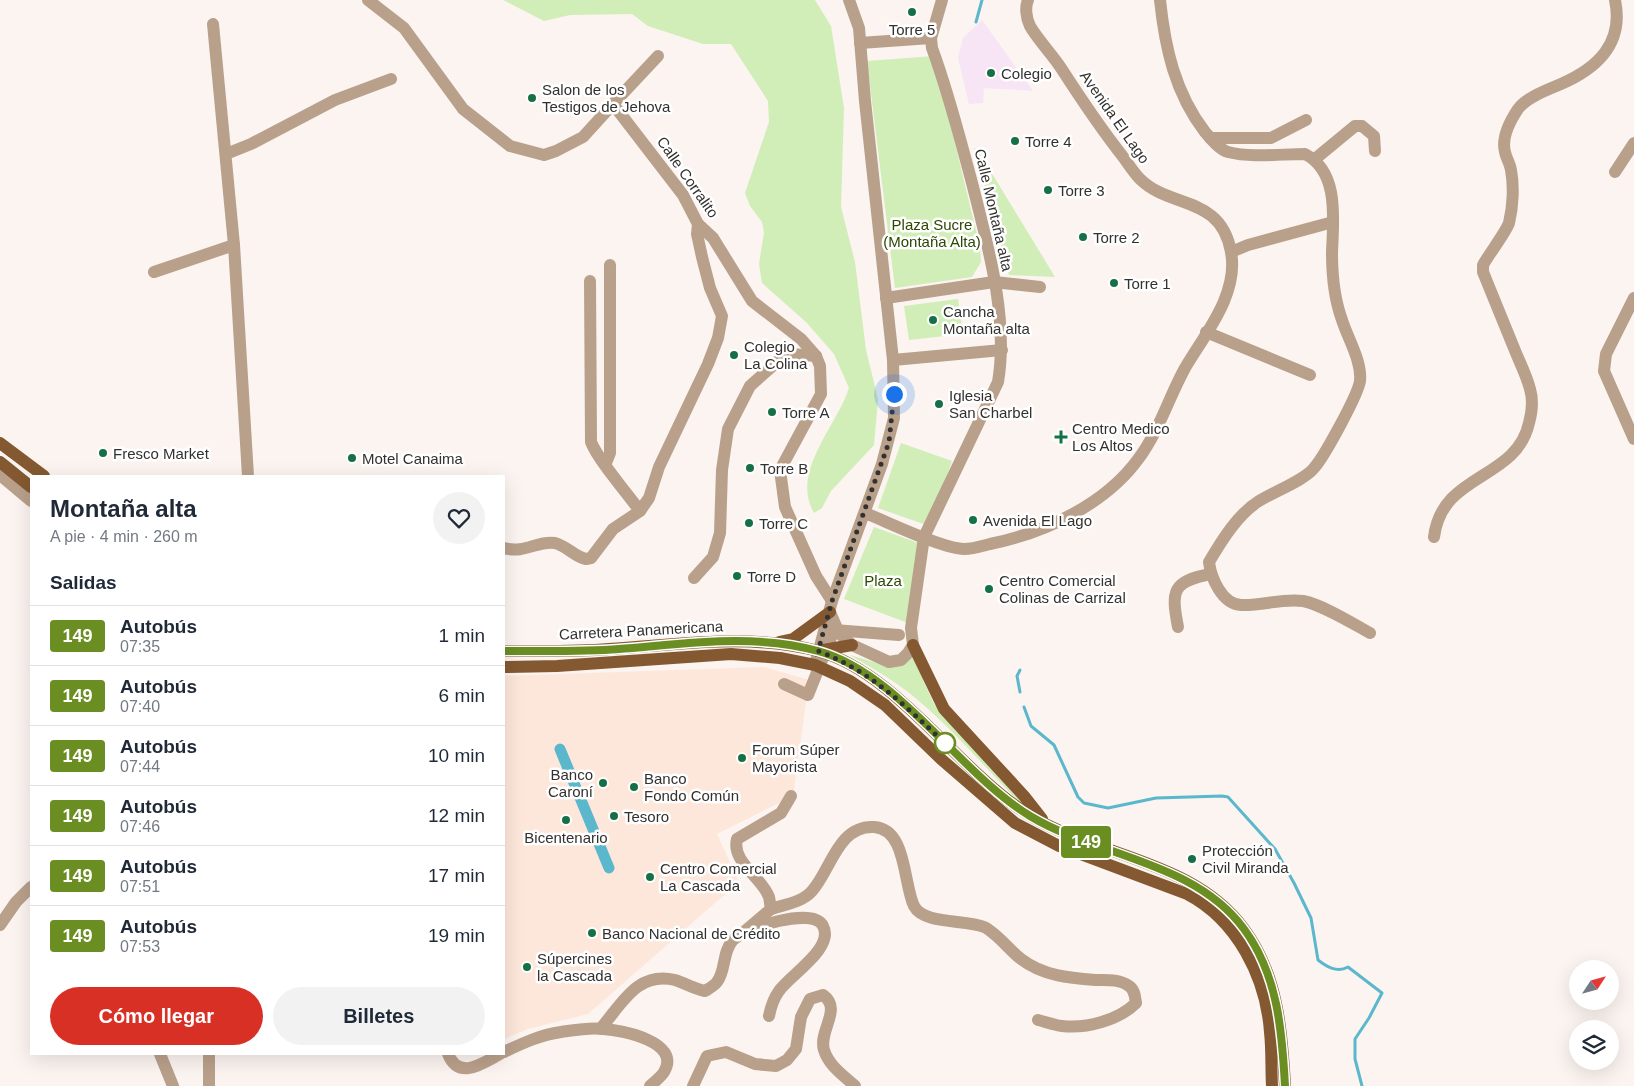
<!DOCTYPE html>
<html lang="es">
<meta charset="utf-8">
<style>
body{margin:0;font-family:Helvetica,sans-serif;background:#f2f2f3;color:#1f2937;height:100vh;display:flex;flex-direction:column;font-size:19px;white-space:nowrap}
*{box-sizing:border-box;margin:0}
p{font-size:16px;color:#747a83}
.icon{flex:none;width:28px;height:28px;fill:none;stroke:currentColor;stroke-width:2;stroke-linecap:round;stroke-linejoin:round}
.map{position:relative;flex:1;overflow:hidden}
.drawer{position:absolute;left:30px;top:475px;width:475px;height:580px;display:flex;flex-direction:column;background:#fff;border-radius:0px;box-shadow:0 5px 20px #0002}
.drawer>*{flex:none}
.badge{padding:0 10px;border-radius:4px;font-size:18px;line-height:32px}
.needle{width:32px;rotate:54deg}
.controls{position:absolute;left:1569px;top:960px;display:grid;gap:10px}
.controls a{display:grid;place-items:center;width:50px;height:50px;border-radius:50%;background:#fff;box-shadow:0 5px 20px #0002;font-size:25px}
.you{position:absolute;width:25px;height:25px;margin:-12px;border:4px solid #fff;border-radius:50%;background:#1a73e8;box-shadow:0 0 0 8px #1a73e833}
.map>.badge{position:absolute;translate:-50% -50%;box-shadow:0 0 0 2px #fff}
h2{padding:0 20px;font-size:19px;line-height:45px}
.round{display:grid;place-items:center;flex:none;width:52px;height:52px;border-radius:26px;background:#f2f2f3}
.head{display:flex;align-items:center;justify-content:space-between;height:85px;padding:0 20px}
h1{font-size:24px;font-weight:800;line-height:38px}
.cta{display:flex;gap:10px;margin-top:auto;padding:10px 20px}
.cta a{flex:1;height:58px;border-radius:30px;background:#d93025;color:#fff;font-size:20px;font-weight:800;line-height:58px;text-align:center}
.cta a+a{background:#f2f2f3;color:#1f2937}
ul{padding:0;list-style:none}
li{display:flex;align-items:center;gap:15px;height:60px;padding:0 20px;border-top:1px solid #e0e1e3}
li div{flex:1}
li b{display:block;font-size:19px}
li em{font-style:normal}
li .badge{min-width:55px;font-weight:700;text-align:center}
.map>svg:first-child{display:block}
.commercial{fill:#fde7da}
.education{fill:#f7e5f6}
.green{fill:#d1edb8}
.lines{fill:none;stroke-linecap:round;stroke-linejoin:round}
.stream{stroke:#5ab7cc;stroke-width:3}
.canal{stroke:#5ab7cc;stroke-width:11}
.minor{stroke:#b9a08b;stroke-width:12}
.major{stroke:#845931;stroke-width:12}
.line-casing{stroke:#fff;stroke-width:11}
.line{stroke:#6b8e23;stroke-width:8}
.walk{stroke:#33312f;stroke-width:5;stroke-dasharray:0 9}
.poi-dot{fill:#157045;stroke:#fff;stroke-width:2}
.stop-dot{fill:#fff;stroke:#6b8e23;stroke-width:2.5}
.labels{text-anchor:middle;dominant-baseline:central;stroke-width:5;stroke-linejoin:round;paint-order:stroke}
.poi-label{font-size:15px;fill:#33312f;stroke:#fff;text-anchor:start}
.street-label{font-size:15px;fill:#33312f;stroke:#fff}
.park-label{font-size:15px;fill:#2c4700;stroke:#fff}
</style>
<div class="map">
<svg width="1634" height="1086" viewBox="0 0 1634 1086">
<rect width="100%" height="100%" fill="#fbf4f0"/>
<path class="commercial" d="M764,667L809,680L793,796L717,834L739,882L588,1014L528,1029L504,1039V676Z"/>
<path class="education" d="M982,20L1033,91L984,88L983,103L969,104L958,58L963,38Z"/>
<g class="green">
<path d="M503,0H815L831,26L844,108L841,207L855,262L866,350L878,399L874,445L831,491L822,508L814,513C790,472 837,426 849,388L834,354L806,322L762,283L759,264L764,233L762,222L750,206L745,193L769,122L768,101L731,44H703L648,26L632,14L570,15L544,21Z"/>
<path d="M934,56L980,247L981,262L972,277L895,288L867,61Z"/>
<path d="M974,148L977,149L1055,277L1009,275Z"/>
<path d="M958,299L963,334L909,340L904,306Z"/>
<path d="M901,443L952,461L929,526L878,508Z"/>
<path d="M874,527L921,544L908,623L844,599Z"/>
<path d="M917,651L923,680L934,704L1025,804L1022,805C984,767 950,725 908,692C890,678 870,667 850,655L887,666L905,664Z"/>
</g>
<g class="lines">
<g class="stream">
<path d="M976,22L982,0"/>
<path d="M1020,670L1017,676L1020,692"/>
<path d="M1024,707L1031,726L1054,745L1078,797L1084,803L1108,808L1156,798L1222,796L1228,797L1275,849L1294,883L1311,918L1318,960C1327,967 1337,973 1348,967L1382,993L1369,1018L1355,1039V1059L1362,1086"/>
</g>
<path class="canal" d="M560,749L609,868"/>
<g class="minor">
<path d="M368,0L404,28L463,109L510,146L544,155L556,151L583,137L613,104L683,195L698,224L713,238L752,301L801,339L816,356L820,366L821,394L780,470L785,507L816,576L832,601"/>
<path d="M1160,0C1165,48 1175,93 1205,132C1211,139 1220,150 1228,152C1252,158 1281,154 1305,154C1340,172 1333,221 1332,253C1332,276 1334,298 1342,320C1348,339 1362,361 1360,381C1358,395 1324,457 1314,468C1305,480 1273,492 1259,501C1238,514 1222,540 1209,562C1211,578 1222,604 1241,605C1262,606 1282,598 1303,601C1323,605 1352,623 1370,633"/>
<path d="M213,24L234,245L248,476"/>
<path d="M931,38L942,0"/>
<path d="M613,104L658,56"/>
<path d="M1210,138H1271L1306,120"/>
<path d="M226,154L251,144L335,100L391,79"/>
<path d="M1315,159L1355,126H1362L1374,136L1375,151"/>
<path d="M1615,172L1634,143"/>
<path d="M1231,252L1248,245L1333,222"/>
<path d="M154,272L234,245"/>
<path d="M590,281L591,442C598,460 627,493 640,511"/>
<path d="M886,298L994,282L1040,287"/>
<path d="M1634,298L1606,354L1604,371L1634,439"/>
<path d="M1206,332L1310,375"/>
<path d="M893,360L1002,350"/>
<path d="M606,463L610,453V265"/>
<path d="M0,475L31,501"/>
<path d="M865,513C888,522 943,549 964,549C973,549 982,546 990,544C1045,533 1106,504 1139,458C1159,431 1169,397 1185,368C1205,334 1239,294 1231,252C1221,195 1170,209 1140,179C1134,173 1129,165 1124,158C1101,129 1081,99 1061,68C1052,54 1038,40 1030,26C1026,18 1025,7 1028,0"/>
<path d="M1434,537C1442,472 1516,481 1529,423C1532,412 1533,399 1530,389C1527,377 1521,365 1516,353C1505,326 1494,299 1483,272V265C1489,254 1506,232 1509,223C1513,207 1514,186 1511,170C1510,163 1506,158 1505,152C1501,137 1510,121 1518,109C1527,97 1547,90 1561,84C1598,68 1624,43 1615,0"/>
<path d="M504,548C525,554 538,540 555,543C567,546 575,557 586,559L591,558L613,529L640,511L649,498L659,467L708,364L718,338L722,316L710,288L702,257L697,234L698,224"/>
<path d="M694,578L713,557L720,533L722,470L728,429L750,386L778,361L791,354L816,356"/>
<path d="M830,612L839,633L852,645L889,662L901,660L908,653L913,645L911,628L924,537L998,382C1009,318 987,242 971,179C959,135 948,91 932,48L931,38L860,43"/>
<path d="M1178,627C1171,591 1172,581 1211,574"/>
<path d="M815,665L832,601L882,464L894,418L893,360L865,101L859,28L849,0"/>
<path d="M784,684L808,695L834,630L899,635"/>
<path d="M771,909C783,905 803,902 812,891C831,870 838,825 874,827C907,829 903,883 914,906C924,925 966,919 984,927C996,932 1010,951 1021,959C1043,976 1070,978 1096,980C1107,980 1120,979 1129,986C1135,990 1135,997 1136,1003C1119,1020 1086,1029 1062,1026C1054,1025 1046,1022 1038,1020"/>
<path d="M0,925L16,902L31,887"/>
<path d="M745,931L771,909C770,905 770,901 769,897C762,877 731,862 737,839L781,813L791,796"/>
<path d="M601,1028C622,1004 637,971 675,980C685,983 694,989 705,991C708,989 714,986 717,982C726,971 722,952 733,940C745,928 813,906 823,926C835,948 790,975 779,991C773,999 771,1006 769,1016"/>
<path d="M504,1052C523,1043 540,1035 561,1032C575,1030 590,1027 603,1029C622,1030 682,1042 664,1072C661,1077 654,1082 650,1086"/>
<path d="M160,1054L173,1086"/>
<path d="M448,1054C459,1081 483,1063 500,1054"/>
<path d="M209,1086V1054"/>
<path d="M693,1086L707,1056L726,1052L755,1064L776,1066L787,1060L796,1049L801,1017L810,999L823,995C843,1009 818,1031 824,1050C829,1066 843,1075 855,1086"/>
</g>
<g class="major">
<path d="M0,443L44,476"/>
<path d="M0,462L31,487"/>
<path d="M779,642L793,639L830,612"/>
<path d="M913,645L944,709L1024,796L1042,819"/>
<path d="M504,651C539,651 574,652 609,649C678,645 750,633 818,651C896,672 958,770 1026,813C1095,857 1193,859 1244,929C1278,975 1282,1031 1285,1086"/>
<path d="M818,651L852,645"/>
<path d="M504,667L557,666L731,654L780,658L815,665L850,681L885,705L941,759L1015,823L1059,846L1187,894C1237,920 1266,977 1270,1032C1272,1050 1271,1068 1272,1086"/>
</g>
</g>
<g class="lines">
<g class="line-casing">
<path id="line" d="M504,651C542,651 581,652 619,649C684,644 753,633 818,651C899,673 959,773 1030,816C1098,857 1194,861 1244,929C1278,975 1282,1031 1285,1086"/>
</g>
<use href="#line" class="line"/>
<path class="walk" d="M894,394L889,442L832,601L818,651C871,671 904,705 945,743"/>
</g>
<g class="poi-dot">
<circle cx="912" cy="12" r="5"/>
<circle cx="991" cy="73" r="5"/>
<circle cx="532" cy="98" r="5"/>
<circle cx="1015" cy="141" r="5"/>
<circle cx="1048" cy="190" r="5"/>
<circle cx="1083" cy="237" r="5"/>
<circle cx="1114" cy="283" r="5"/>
<circle cx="933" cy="320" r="5"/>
<circle cx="734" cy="355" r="5"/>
<circle cx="939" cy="404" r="5"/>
<circle cx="772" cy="412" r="5"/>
<path d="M1058.5 429.5h5v5h5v5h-5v5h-5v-5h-5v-5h5z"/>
<circle cx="103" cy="453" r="5"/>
<circle cx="352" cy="458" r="5"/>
<circle cx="750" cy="468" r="5"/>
<circle cx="973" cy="520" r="5"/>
<circle cx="749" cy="523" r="5"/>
<circle cx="737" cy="576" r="5"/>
<circle cx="989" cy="589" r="5"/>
<circle cx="742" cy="758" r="5"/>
<circle cx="603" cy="783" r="5"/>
<circle cx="634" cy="787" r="5"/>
<circle cx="614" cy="816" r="5"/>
<circle cx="566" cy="820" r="5"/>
<circle cx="1192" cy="859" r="5"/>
<circle cx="650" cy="877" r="5"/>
<circle cx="592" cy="933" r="5"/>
<circle cx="527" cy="967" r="5"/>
</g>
<circle class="stop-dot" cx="945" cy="743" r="10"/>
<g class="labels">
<g class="poi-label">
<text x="912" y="29" text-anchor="middle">Torre 5</text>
<text x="1001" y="73">Colegio</text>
<text x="542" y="89">Salon de los<tspan x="542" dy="17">Testigos de Jehova</tspan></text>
<text x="1025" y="141">Torre 4</text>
<text x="1058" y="190">Torre 3</text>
<text x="1093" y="237">Torre 2</text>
<text x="1124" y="283">Torre 1</text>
<text x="943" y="311">Cancha<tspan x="943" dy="17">Montaña alta</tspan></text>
<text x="744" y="346">Colegio<tspan x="744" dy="17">La Colina</tspan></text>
<text x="949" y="395">Iglesia<tspan x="949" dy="17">San Charbel</tspan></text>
<text x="782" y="412">Torre A</text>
<text x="1072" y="428">Centro Medico<tspan x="1072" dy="17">Los Altos</tspan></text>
<text x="113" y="453">Fresco Market</text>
<text x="362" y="458">Motel Canaima</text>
<text x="760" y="468">Torre B</text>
<text x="983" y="520">Avenida El Lago</text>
<text x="759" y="523">Torre C</text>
<text x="747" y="576">Torre D</text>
<text x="999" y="580">Centro Comercial<tspan x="999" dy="17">Colinas de Carrizal</tspan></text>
<text x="752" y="749">Forum Súper<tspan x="752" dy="17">Mayorista</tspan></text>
<text x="593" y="774" text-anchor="end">Banco<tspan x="593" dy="17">Caroní</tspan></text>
<text x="644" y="778">Banco<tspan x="644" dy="17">Fondo Común</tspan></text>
<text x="624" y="816">Tesoro</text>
<text x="566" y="837" text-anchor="middle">Bicentenario</text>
<text x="1202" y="850">Protección<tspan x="1202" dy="17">Civil Miranda</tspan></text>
<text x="660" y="868">Centro Comercial<tspan x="660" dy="17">La Cascada</tspan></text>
<text x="602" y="933">Banco Nacional de Crédito</text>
<text x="537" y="958">Súpercines<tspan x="537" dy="17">la Cascada</tspan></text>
</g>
<g class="street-label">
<text transform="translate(1115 117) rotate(55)">Avenida El Lago</text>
<text transform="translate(688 177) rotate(55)">Calle Corralito</text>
<text transform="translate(994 210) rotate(77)">Calle Montaña alta</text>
<text transform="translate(641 630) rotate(-3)">Carretera Panamericana</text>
</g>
<g class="park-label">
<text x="932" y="224">Plaza Sucre<tspan x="932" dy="17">(Montaña Alta)</tspan></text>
<text x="883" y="580">Plaza</text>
</g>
</g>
</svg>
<div class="controls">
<a><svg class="needle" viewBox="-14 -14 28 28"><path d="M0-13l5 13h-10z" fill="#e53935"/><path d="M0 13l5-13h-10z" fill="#747a83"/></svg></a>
<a><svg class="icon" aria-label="layers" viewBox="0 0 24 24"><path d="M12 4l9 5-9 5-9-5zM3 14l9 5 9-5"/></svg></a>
</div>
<div class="you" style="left:894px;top:394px"></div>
<b class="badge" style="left:1086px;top:842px;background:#6b8e23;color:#fff">149</b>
<section class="drawer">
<div class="head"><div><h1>Montaña alta</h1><p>A pie · 4 min · 260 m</p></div><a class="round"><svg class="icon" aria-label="heart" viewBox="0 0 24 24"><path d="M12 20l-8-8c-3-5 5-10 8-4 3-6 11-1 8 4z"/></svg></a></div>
<h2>Salidas</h2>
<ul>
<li><span class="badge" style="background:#6b8e23;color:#fff">149</span><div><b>Autobús</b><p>07:35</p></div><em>1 min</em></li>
<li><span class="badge" style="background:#6b8e23;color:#fff">149</span><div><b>Autobús</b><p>07:40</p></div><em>6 min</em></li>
<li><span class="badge" style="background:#6b8e23;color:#fff">149</span><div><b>Autobús</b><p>07:44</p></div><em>10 min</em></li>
<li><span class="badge" style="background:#6b8e23;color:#fff">149</span><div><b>Autobús</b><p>07:46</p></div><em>12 min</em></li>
<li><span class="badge" style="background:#6b8e23;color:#fff">149</span><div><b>Autobús</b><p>07:51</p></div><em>17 min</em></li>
<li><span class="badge" style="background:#6b8e23;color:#fff">149</span><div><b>Autobús</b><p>07:53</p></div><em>19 min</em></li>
</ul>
<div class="cta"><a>Cómo llegar</a><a>Billetes</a></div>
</section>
</div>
